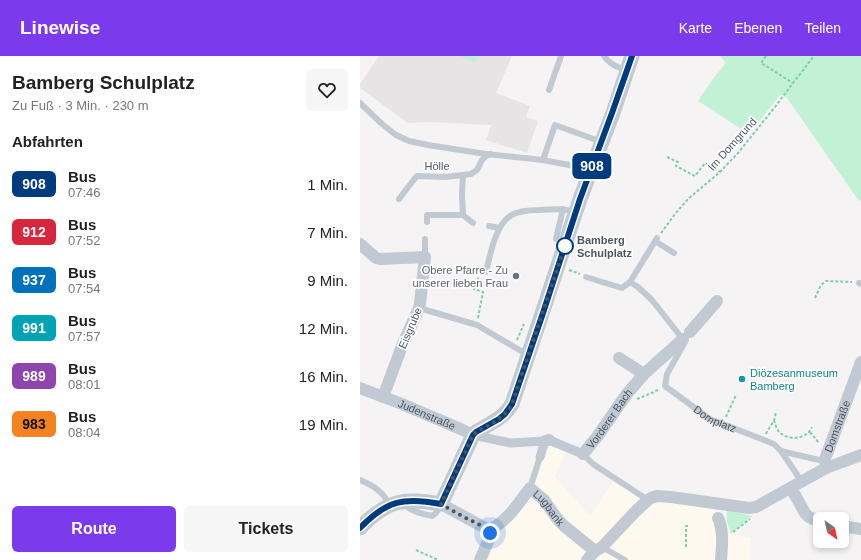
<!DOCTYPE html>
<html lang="de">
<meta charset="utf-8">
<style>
body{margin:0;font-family:Arial,sans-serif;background:#f6f6f6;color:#222;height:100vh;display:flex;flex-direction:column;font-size:15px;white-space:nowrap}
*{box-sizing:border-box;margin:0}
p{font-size:13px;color:#767676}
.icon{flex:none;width:22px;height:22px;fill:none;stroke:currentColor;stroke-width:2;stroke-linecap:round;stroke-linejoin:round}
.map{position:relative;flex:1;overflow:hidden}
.sheet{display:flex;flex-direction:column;background:#fff;width:360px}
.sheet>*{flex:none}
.badge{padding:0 8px;border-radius:6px;font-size:14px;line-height:26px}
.needle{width:26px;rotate:147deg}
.tools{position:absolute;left:453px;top:456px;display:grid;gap:8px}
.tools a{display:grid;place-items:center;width:36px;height:36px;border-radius:6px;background:#fff;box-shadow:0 2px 6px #0003;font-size:20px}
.you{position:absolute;width:20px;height:20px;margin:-10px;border:3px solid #fff;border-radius:50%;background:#1a73e8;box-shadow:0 0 0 6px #1a73e833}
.map>.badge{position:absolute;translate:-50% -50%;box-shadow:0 0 0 2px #fff}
h2{padding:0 12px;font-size:15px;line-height:36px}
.round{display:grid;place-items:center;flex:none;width:42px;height:42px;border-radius:6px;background:#f6f6f6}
.summary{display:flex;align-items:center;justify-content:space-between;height:68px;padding:0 12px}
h1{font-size:19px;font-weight:800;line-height:30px}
.button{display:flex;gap:8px;margin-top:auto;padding:8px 12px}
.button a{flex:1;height:46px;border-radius:6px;background:#7c3aed;color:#fff;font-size:16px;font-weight:800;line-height:46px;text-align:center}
.button a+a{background:#f6f6f6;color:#222}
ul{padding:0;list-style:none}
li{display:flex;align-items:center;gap:12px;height:48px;padding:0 12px}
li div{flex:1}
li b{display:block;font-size:15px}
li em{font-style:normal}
li .badge{min-width:44px;font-weight:700;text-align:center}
header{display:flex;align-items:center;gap:24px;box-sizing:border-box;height:56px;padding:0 20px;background:#7c3aed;color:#fff}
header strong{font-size:19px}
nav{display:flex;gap:22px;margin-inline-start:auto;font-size:14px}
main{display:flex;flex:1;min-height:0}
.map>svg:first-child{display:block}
.commercial{fill:#fdf9ef}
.education{fill:#e6e4e5}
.green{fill:#c3f1d5}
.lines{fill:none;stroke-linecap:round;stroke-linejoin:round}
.path{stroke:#7ad0a6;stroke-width:2;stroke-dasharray:3 2;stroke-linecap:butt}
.service{stroke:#c1cad2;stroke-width:6}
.pedestrian{stroke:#c1cad2;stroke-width:9}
.minor{stroke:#c1cad2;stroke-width:12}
.tertiary{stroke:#c1cad2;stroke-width:15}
.line-casing{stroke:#fff;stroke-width:9}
.line{stroke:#003b80;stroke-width:6}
.walk{stroke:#4a5661;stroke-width:4;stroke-dasharray:0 7.2}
.stop-dot{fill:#fff;stroke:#003b80;stroke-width:2}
.worship-dot{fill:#6b7280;stroke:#fff;stroke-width:1.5}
.culture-dot{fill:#0f9aa8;stroke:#fff;stroke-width:1.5}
.labels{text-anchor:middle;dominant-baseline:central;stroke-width:3.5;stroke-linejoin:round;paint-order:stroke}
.street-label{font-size:11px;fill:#4a5661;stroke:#fff}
.stop-label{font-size:11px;font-weight:bold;fill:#4a5661;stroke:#fff;text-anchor:start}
.worship-label{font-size:11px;fill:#5b616d;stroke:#fff;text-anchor:end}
.culture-label{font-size:11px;fill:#0d838f;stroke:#fff;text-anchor:start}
</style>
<header>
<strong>Linewise</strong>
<nav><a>Karte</a><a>Ebenen</a><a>Teilen</a></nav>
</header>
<main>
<section class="sheet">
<div class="summary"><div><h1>Bamberg Schulplatz</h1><p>Zu Fuß · 3 Min. · 230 m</p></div><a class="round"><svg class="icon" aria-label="heart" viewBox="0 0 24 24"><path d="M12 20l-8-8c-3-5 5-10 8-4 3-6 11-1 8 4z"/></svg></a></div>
<h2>Abfahrten</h2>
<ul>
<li><span class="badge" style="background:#003b80;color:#fff">908</span><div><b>Bus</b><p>07:46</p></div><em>1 Min.</em></li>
<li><span class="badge" style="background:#d7263d;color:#fff">912</span><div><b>Bus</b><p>07:52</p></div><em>7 Min.</em></li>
<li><span class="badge" style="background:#0072bc;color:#fff">937</span><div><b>Bus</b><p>07:54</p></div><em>9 Min.</em></li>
<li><span class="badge" style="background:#00a3b4;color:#fff">991</span><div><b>Bus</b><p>07:57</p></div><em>12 Min.</em></li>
<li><span class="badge" style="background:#8e44ad;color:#fff">989</span><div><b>Bus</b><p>08:01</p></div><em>16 Min.</em></li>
<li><span class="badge" style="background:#f58220;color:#111">983</span><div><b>Bus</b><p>08:04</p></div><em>19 Min.</em></li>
</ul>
<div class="button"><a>Route</a><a>Tickets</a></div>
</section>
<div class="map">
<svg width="501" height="504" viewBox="0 0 501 504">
<rect width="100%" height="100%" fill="#f5f3f3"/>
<path class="commercial" d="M189,386L207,393L195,421L230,460L254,424L284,443L331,445L354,454L362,467L365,478L391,481L390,504H117L133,472L172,437Z"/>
<path class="education" d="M19,0H152L136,37L170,50L166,61L178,65L167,97L126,84L131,69L68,66L48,67L0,32V28Z"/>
<g class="green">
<path d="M100,0H119L116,7Z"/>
<path d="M360,0H501V144L499,145L427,42L421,38L389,78L338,45L352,24L366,7Z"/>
<path d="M367,454L392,460L371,477C367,468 366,464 367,454Z"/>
</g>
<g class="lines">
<g class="path">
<path d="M406,0L401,7L433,27"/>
<path d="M307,101L318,106L316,110L335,120L345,107L360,116"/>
<path d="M301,177L315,158L328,143L360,116L378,97L415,51L433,27L454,0"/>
<path d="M209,214L220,218"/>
<path d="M455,242L461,229L466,225L492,226"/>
<path d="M118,262L123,236L114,233L119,220"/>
<path d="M157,284L164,268"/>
<path d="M277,343L292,337L299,333"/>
<path d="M366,361L376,339"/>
<path d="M414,364C415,367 416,371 417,373C425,386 447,384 452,371"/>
<path d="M450,376L459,387"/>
<path d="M406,378C408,373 411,370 413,366C415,363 415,359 416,356"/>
<path d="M373,476L390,463"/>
<path d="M326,491V470H328"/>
<path d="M56,494L78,504"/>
</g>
<g class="service">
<path d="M244,0C249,8 258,11 266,14"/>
<path d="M189,34L201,0"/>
<path d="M0,47L22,68L36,79L49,85L68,89L126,98L183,104L230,113"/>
<path d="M183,104L195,69L242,86"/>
<path d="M39,143L52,126L57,120L86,121L111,118L117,114L122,104L126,100L130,98"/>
<path d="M103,159L102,139L103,119"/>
<path d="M103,159L113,167"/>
<path d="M67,166V159H103"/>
<path d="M129,170L140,172"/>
<path d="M196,183L203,153"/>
<path d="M295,185L314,197"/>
<path d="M65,201V183"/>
<path d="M126,216C130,200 135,170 150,160C158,155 170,154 179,154C194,153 201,152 216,156"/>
<path d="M226,221L262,232L270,226L297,182"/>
<path id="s1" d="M270,226L278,231L292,244L325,286L307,318L305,330L350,363L414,388L421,395L442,426"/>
<path d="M499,227L501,228"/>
<path d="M59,252L117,269L168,299"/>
<path d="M421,395L459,404L465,403"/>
<path d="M223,398L233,408L288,444"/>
<path d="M0,424C14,430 22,435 30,449"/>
<path d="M170,432L180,401"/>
<path d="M43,448C51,455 61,458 72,460L76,457L81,449"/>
<path d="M242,491L265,504"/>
</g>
<g class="pedestrian">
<path d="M113,379L151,387L185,385L180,401"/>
<path d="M189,384L223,398"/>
</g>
<g class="minor">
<path d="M0,188L16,202L20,203L65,201L60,248L59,252L42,290L23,341"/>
<path d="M330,276L357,245"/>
<path d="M259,302L284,318"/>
<path id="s2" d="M0,332L42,348L103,374L113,379"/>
<path d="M185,385L189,384"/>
<path id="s3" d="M223,398L237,381L266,339L284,318L323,283"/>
<path id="s4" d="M466,412L465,403L501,306"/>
<path d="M431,432L445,457L449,461L460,466"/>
<path d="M81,448L129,474"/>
<path d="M358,462C364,475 362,490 361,504"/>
<path d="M482,470L501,473"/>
<path id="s5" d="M129,474C147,466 158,448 170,432L184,444L196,461L203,469L235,495"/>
<path d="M120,504L130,481L129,474"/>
<path d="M227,504L235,495L242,491L277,454L288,444L291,442L297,440L311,441L389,452L396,451L466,412L501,399"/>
</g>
<path class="tertiary" d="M0,472C27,444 44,441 81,448L113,379L116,376C129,368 144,362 152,348L220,143L253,57L272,0"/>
</g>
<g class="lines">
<g class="line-casing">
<path id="line" d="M0,472C27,444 44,441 81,448L113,379L116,376L139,363L145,358L152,348L183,257L220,143L252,57L272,0"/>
</g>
<use href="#line" class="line"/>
<path class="walk" d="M130,477L129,474L126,472L102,460L81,448L113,379L116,376C129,369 145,362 152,348L205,190"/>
</g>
<circle class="stop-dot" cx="205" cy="190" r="8"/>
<circle class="worship-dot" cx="156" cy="220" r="4"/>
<circle class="culture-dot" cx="382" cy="323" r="4"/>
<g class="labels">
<g class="street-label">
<text transform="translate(372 88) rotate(-48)">Im Domgrund</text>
<text x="77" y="110">Hölle</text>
<text transform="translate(50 272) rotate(-67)">Eisgrube</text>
<text stroke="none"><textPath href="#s2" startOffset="72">Judenstraße</textPath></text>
<text stroke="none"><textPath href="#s1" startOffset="191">Domplatz</textPath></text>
<text stroke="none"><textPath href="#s3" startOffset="44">Vorderer Bach</textPath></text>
<text stroke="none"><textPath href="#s4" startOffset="44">Domstraße</textPath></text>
<text stroke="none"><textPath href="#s5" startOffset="87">Lugbank</textPath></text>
</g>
<g class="stop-label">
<text x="217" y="184">Bamberg<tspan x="217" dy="13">Schulplatz</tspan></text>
</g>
<g class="worship-label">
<text x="148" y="214">Obere Pfarre - Zu<tspan x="148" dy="13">unserer lieben Frau</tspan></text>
</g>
<g class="culture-label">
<text x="390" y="317">Diözesanmuseum<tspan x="390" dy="13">Bamberg</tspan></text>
</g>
</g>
</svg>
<div class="tools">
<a><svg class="needle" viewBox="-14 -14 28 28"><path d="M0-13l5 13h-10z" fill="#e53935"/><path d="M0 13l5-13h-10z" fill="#767676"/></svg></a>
</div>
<div class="you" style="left:130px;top:477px"></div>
<b class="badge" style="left:232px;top:110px;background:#003b80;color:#fff">908</b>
</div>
</main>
